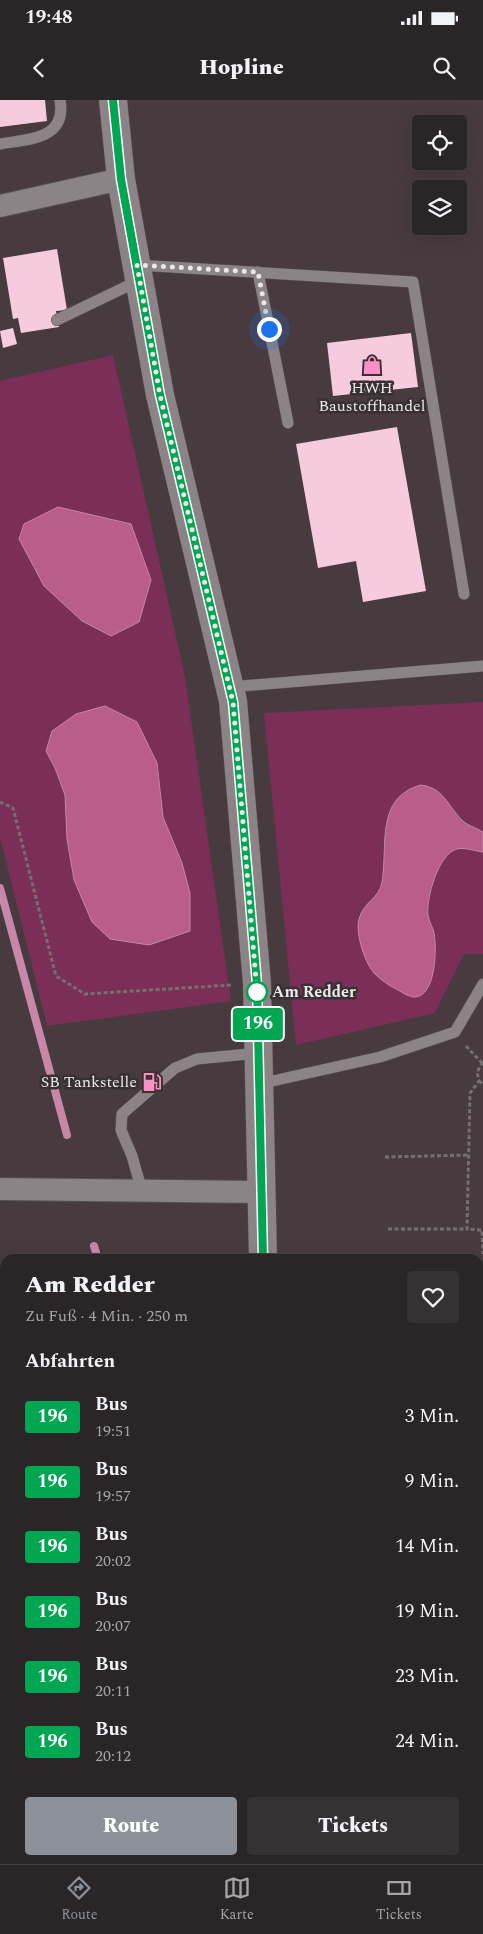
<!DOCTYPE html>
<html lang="de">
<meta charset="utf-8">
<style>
body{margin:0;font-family:Spectral,serif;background:#363133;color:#f1f3f6;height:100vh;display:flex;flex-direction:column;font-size:19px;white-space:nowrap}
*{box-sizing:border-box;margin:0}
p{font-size:16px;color:#a5a5a7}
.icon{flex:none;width:28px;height:28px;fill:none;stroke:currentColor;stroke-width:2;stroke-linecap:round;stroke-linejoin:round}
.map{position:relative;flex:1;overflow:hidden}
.details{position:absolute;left:0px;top:1154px;width:484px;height:611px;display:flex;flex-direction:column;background:#2a2527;border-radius:15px 15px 0 0;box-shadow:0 5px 20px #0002,0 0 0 1px #464244}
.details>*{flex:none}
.badge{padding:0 10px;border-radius:4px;font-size:18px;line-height:32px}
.fabs{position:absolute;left:412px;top:15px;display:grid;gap:10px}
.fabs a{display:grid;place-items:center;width:55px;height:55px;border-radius:5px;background:#2a2527;box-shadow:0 5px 20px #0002,0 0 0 1px #464244;font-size:25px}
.you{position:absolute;width:25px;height:25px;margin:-12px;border:4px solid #fff;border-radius:50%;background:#1a73e8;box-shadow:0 0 0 8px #1a73e833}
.map>.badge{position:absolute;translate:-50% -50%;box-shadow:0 0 0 2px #fff}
h2{padding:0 25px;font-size:19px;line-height:45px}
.round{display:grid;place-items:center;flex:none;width:52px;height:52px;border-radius:5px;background:#363133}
.overview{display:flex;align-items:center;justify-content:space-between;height:85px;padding:0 25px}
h1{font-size:24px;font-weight:800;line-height:38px}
.action{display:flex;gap:10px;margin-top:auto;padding:10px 25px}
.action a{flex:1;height:58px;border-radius:5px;background:#8c9099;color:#fff;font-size:20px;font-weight:800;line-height:58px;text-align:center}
.action a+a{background:#363133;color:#f1f3f6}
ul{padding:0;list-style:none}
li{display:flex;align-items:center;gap:15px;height:65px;padding:0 25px}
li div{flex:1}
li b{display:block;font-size:19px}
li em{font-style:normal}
li .badge{min-width:55px;font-weight:700;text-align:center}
.status{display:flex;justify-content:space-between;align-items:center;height:35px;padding:0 25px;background:#2a2527;direction:ltr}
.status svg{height:14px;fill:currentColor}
header{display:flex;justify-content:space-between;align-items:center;height:65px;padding:0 25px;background:#2a2527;font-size:22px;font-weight:800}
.tab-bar{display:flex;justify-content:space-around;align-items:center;height:70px;border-top:1px solid #464244;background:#2a2527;font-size:14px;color:#a5a5a7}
.tab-bar a{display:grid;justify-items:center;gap:2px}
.tab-bar .current{color:#8c9099}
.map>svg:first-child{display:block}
.built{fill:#483b40;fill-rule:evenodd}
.green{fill:#7b2e56;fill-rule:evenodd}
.water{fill:#b95d8a;stroke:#c887a7}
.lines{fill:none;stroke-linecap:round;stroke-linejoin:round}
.stream{stroke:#c887a7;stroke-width:8}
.building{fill:#f5cbdd}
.lane-casing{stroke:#544f51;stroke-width:12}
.street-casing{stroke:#544f51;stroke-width:24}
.secondary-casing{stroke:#544f51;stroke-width:29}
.path{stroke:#756f72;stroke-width:3;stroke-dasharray:4 2.5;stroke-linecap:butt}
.lane{stroke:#8b8386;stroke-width:11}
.street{stroke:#8b8386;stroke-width:22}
.secondary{stroke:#8b8386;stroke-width:28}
.line-casing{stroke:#fff;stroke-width:11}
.line{stroke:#00a651;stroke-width:8}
.walk{stroke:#ece8ea;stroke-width:5;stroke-dasharray:0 9}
.stop-dot{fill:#fff;stroke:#00a651;stroke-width:2.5}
.labels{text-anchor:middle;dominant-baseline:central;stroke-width:5;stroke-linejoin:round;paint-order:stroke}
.poi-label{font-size:16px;fill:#ece8ea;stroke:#383134}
.stop-label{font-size:16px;font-weight:bold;fill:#ece8ea;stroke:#383134;text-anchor:start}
</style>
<div class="status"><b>19:48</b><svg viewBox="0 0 49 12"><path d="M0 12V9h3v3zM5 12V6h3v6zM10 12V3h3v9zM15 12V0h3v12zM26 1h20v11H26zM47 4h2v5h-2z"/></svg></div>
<header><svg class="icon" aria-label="back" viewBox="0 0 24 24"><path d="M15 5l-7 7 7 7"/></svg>Hopline<svg class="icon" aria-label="search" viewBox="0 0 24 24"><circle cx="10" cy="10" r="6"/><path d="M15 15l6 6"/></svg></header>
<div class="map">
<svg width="483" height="1764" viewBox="0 0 483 1764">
<rect width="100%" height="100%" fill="#383134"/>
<path class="built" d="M0,0H483V1364H479V1159H5V1354H0ZM421,24H459V61H421ZM421,89H459V126H421Z"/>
<g class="green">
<path d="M113,255L185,577L231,901L47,926L0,737V281ZM58,407L131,424L82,521L44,486ZM46,651L157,663L163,717L182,763L190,793V832L92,822L74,780L67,739L65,695L55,668Z"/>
<path d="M483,602V732C461,720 456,714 442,694L405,690C390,704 385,729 383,750C382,761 384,773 382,784C378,799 358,804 358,821C358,830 373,865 376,876L407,895L427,890C434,873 436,855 435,837C434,829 429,822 428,814C426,797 438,755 456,749C464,747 475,751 483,752V854H464L435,913L296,945L264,613Z"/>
<rect x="479" y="1442" width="4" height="46"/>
<path d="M0,1688H5V1760H204L205,1764H0Z"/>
</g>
<g class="water">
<path d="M58,407L131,424L151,480L139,522L111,536L82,521L44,486L19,439L24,424Z"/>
<path d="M105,606L137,622L157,663L163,717L182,763L190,793V831L149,845L110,839L92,822L74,780L67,739L65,695L55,668L46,651L52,631L76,614Z"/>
<path d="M421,685C444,688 447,705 462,720C467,725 476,728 483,732V752C475,751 464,747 457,749C438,754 426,799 428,815C429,822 433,827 434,833C437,848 436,896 415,897C409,897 403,893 398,890C390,886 382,881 376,875C365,865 355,833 359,819C363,802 380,798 382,782C388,746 375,697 421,685Z"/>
</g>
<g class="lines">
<g class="stream">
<path d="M0,788L67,1035"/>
<path d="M94,1146L98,1159"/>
<path d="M247,1760L248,1764"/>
</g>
</g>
<g class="building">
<path d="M0,0H45L47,21L0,27Z"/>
<path d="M57,149L67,210L56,211L59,227L21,233L18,218L13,219L3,158Z"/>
<path d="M13,228L17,244L3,248L0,231Z"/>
<path d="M411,233L418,287L333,296L327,243Z"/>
<path d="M397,327L426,491L363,502L356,461L318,468L296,344Z"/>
<path d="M5,1175V1281L4,1282L0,1263V1176Z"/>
</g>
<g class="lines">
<g class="lane-casing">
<g id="lane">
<path d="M0,44C28,39 67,40 60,0"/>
<path d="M137,165L413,182L464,494"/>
<path d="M258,172L288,323"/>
<path d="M57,220L140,180"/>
<path d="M230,587L483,566"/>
<path d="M259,984L380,957L455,932L483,884"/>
<path d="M142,1091L132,1056L121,1030L122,1014L175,968L197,959L259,953"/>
</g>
</g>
<g class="street-casing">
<g id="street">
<path d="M0,106L121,79"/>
<path d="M0,1089L262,1092"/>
</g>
</g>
<g class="secondary-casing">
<g id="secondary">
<path d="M113,0L121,79L160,295L233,601L257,884L263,1159"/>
<path d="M0,1397H5"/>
<path d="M479,1403H483"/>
</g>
</g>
<g class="path">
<path d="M0,702L13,708L56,876L85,894L232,885"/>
<path d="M466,946L483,964"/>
<path d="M483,962L477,972L479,981L470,993L467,1129L482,1130L483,1154"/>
<path d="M479,981L483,984"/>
<path d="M385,1057L469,1055"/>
<path d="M388,1129H467"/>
<path d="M479,1234H483"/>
<path d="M0,1461L5,1462"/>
<path d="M479,1591H483"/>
<path d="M279,1760L280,1764"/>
</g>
<use href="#lane" class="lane"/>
<use href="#street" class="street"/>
<use href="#secondary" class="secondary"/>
</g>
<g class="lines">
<g class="line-casing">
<path id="line" d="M113,0L121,79L160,295L233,602L257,884L263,1159"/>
</g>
<use href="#line" class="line"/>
<path class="walk" d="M257,892L233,602L160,295L137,165L258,172L269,229"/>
</g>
<defs>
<g id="shop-bare" transform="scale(1.5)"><path d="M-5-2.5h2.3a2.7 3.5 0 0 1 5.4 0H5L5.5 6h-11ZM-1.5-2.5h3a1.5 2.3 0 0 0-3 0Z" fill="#fc8fc3" stroke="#383134" stroke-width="2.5" paint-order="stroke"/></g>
<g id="fuel-bare" transform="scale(1.5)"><path d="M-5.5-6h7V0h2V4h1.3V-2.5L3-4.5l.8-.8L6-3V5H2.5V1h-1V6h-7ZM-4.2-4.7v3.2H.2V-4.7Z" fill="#fc8fc3" stroke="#383134" stroke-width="2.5" paint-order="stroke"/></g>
</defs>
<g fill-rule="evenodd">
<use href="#shop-bare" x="372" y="265"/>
<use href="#fuel-bare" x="152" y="982"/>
</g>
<circle class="stop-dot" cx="257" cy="892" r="10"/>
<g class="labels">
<g class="poi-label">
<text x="372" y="288">HWH<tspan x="372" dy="18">Baustoffhandel</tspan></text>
<text x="137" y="982" text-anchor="end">SB Tankstelle</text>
</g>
<g class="stop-label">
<text x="272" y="892">Am Redder</text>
</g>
</g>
</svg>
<div class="fabs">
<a><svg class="icon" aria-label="locate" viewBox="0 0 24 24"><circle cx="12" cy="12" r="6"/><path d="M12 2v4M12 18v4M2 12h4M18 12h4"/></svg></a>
<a><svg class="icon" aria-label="layers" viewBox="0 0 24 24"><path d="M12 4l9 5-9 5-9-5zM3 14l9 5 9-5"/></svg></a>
</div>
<div class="you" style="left:269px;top:229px"></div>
<b class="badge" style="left:258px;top:924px;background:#00a651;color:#fff">196</b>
<section class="details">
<div class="overview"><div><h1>Am Redder</h1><p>Zu Fuß · 4 Min. · 250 m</p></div><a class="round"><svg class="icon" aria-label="heart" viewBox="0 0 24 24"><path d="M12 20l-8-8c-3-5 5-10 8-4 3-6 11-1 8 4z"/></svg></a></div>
<h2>Abfahrten</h2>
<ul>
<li><span class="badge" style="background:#00a651;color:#fff">196</span><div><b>Bus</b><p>19:51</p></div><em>3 Min.</em></li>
<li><span class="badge" style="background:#00a651;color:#fff">196</span><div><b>Bus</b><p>19:57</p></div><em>9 Min.</em></li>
<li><span class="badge" style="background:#00a651;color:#fff">196</span><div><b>Bus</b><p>20:02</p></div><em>14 Min.</em></li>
<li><span class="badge" style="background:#00a651;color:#fff">196</span><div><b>Bus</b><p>20:07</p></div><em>19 Min.</em></li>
<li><span class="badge" style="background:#00a651;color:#fff">196</span><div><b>Bus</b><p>20:11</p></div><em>23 Min.</em></li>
<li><span class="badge" style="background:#00a651;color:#fff">196</span><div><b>Bus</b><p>20:12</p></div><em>24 Min.</em></li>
</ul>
<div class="action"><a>Route</a><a>Tickets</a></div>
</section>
</div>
<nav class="tab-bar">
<a class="current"><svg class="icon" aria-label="directions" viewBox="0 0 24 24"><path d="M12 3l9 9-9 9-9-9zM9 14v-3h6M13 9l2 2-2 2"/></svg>Route</a>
<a><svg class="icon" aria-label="map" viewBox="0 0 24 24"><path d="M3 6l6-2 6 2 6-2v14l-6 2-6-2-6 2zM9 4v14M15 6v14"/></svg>Karte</a>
<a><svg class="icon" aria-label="tickets" viewBox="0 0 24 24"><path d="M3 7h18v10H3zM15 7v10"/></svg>Tickets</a>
</nav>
